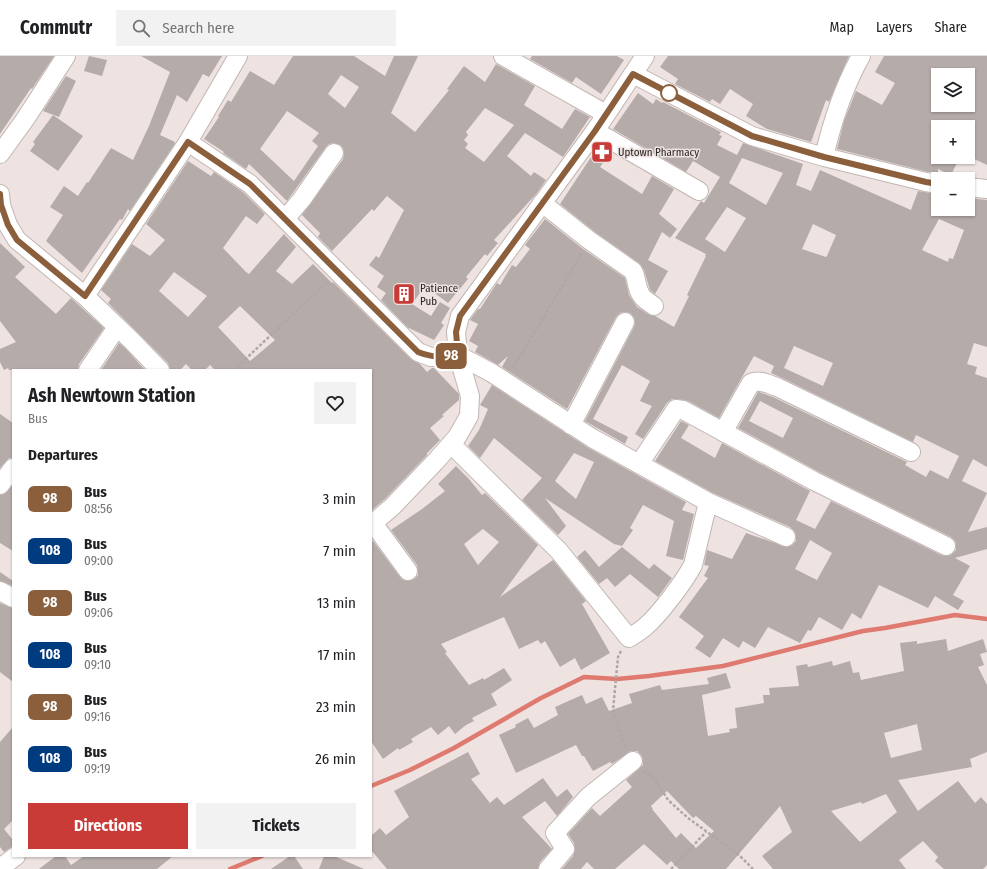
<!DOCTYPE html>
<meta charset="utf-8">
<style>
body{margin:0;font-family:"Fira Sans Condensed",sans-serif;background:#f2f2f2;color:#202124;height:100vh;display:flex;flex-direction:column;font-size:15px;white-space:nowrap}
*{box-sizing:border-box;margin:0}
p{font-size:13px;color:#757577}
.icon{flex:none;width:22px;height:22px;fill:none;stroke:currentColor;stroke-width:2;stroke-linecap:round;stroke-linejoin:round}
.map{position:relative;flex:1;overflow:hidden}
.side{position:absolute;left:12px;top:313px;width:360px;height:488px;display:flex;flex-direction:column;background:#fff;border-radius:0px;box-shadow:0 1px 3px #0004}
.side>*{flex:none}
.badge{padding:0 8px;border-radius:6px;font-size:14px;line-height:26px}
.buttons{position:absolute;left:931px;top:12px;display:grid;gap:8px}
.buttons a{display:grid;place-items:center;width:44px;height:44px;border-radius:0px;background:#fff;box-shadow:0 1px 3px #0004;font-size:20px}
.map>.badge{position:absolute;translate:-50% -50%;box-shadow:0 0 0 2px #fff}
h2{padding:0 16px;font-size:15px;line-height:36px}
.round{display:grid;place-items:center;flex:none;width:42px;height:42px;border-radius:0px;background:#f2f2f2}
.head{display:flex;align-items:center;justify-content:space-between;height:68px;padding:0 16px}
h1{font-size:19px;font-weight:700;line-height:30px}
.primary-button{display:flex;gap:8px;margin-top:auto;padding:8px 16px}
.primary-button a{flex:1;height:46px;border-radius:0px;background:#c93b37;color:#fff;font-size:16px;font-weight:700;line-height:46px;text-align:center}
.primary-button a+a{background:#f2f2f2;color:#202124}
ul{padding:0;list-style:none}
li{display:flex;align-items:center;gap:12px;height:52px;padding:0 16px}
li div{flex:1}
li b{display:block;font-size:15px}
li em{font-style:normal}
li .badge{min-width:44px;font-weight:700;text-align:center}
header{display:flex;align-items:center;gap:24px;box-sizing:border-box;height:56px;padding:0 20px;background:#fff;border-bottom:1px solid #e0e0e0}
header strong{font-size:19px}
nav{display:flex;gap:22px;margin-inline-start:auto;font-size:14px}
.search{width:280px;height:36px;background:#f2f2f2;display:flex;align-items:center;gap:10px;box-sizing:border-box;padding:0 14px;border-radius:0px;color:#757577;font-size:15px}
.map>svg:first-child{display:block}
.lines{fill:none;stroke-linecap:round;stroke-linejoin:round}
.stream{stroke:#de7a70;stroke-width:4.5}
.building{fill:#b5aba9;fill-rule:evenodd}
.street-casing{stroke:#c0b6b4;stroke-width:20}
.path{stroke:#afa7a5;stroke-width:2.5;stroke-dasharray:3 2;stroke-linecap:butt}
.street{stroke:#fff;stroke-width:18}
.line-casing{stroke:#fff;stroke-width:9}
.line{stroke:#8b5e3c;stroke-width:6}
.stop-dot{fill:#fff;stroke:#8b5e3c;stroke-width:2}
.labels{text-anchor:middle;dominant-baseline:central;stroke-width:3;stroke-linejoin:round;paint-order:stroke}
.poi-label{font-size:11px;fill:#292525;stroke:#eee3e1;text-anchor:start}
</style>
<header>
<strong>Commutr</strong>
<div class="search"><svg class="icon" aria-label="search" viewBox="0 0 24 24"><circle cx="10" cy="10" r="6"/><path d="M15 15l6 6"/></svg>Search here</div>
<nav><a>Map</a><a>Layers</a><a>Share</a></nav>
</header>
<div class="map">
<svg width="987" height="813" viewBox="0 0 987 813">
<rect width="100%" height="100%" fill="#eee3e1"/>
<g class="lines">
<g class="stream">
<path d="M371,730L410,714L454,692L541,642L584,621L617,623L649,620L723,610L863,575L885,572L955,559L987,563"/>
<path d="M230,813L262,800"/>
</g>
</g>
<g class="building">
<path d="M0,0H54L32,33L31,32L0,78Z"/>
<path d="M89,0L107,4L102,20L84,15Z"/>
<path d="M141,0H222L209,21L203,18L187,46L177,39L160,79L175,86L174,89L130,155L128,153L122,164L120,163L82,217L46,185L63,159L50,151L64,130L78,140L87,126L88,127L111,92L133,104L149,70L170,16Z"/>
<path d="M293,0H354L385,20L394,0H418L391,57L415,76L449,34L447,33L464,10L485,26L496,8L535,30L524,49L562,73L575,53L590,61L563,101L525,77L507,100L531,120L534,116L546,124L537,137L494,184L498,187L487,200L485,198L466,221L468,223L448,247L425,230L412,248L431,260L440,246L450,252L441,267L444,269L434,284L407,271L381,244L386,237L377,231L384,220L369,209L376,200L379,202L404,154L387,140L374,155L372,153L332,195L318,181L320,177L302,159L343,103L344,97L343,92L340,89L334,87L329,88L326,91L287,145L249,108L246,113L223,97L224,96L204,83L219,61L218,60L228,44L231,46L250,15L274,29ZM341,19L359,31L345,52L328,38ZM485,52L514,69L484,106L465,92L468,88L464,84L468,79L466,76ZM287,55L319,77L312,85L318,90L294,125L260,93Z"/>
<path d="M532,0H617L624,4L601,38L576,21L572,27L530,3Z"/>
<path d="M668,0H849L829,46L826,44L811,86L767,73L746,60L753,48L730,33L720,48L712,43L710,46L675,28L678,23L660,11Z"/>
<path d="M884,0H987V109L968,100V71H938V101H960L951,119L938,113V117L928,116L837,93L844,65L856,35L882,49L895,27L875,16ZM938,19H968V49H938Z"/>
<path d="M66,20L76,25L59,61L43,55Z"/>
<path d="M638,37L653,48L656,43L662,47L663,46L721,76L719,79L722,80L717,89L737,99L743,87L803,108L796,129L811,135L820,114L911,154L918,135L938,138V153H968V142L987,144V291L974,287L967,308L977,311L975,318L987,322V411L973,403L962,425L987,437L968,476L987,471V493L955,502L970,510L953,539L964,545L958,554L935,540L928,552L879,529L861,563L852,557L842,574L819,561L811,575L808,574L800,587L768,571L755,592L743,585L739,592L723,582L710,602L695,592L704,580L679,561L708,522L704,520L709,510L704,509L707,494L732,503L746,477L787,491L792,489L796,485V480L794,475L790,471L713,437L655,405L681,365L689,369L681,382L715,402L722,387L810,435L796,464L815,473L831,445L941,499L946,500L951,499L956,494V489L955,485L951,481L819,416L738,372L758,336H759L773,341L907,406L905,409L926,421L930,414L948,423L959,400L916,379L913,386L782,322L771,317L774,310L754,300L719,362L688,345L677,343H672L667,347L643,383L635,378L652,350L640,345L650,325L622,309L593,363L628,381L625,388L585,365L634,271L635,266L634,261L630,257L625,256L620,257L616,261L567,353L502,311L508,300L498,309L475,296L478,290L469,285L478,268L470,264L478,253H480L497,227L500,229L512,209L516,211L530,193L525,189L545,163L583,193L625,222L629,239L637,251L648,258L655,260L674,271L689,240L687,239L706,200H705L706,198L675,182L701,145L704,147L720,121L693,105L686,116L613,73ZM742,102L783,117L766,149L729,127ZM727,151L746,162L725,196L705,183ZM939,163L964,174L953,203L949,202L948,206L922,194ZM813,168L836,179L827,200L826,201L802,193ZM794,290L833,307L823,330L784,312ZM760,345L793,362L783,382L749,365ZM810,484L832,497L817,524L795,513Z"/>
<path d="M53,59L83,80L58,115L30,95L35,88L33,86Z"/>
<path d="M599,89L611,96L600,111L642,138L652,120L674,133L659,158L677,173L670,182L662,176L648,204L668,215L655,238L650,234L644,214L639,207L595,176L560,148Z"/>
<path d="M188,105L211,120L214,116L243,136L265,158L257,168L246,160L223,192L246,216L249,218L284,178L296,191L276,215L292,228L313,208L332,227L333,226L411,303L420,308L427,316L432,312H434L459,338V344L442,359L444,360L430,372L440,384L427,397V399L385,443L371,455V314H215L210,309L205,314H192L186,308L180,314H170L168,307L108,247L111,243L101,234L132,188L150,200L165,184L146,168ZM174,216L207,240L188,261L159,235ZM240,250L275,284L250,305L218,271Z"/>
<path d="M0,187L25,211L15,221L56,258L71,242L104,272L79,308L78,314H9L8,312L4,314L0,306V293L16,286L0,265Z"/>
<path d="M119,287L125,292L145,314H101Z"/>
<path d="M492,329L587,391L686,446L682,454L694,458L683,504L666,500L674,465L643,449L630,472L633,474L622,490L614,488L545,442L566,470L558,479L522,444L542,422L494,382L480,402L468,390L479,374L488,353L480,349ZM574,397L594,406L576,443L555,425Z"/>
<path d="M0,358L13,367V402H9L0,412Z"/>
<path d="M456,410L468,422L482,439L485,437L538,489L500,541L553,504L586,545L582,548L610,597L581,614L575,602L560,611L545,585L541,588L538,584L519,593L504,561L441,588L447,596L445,597L469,629L483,622L484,624L504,612L512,624L491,638L497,649L472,662L474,665L466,669L455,678L449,670L438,679L431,671L411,683L413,686L399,694L398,692L383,703L371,685V486L373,485L400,521L403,524L409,525L414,523L418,519V514L417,509L391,474L422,453L445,435L438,428ZM483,473L499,486L478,509L464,488Z"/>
<path d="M13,429V495L0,487V439L4,438Z"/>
<path d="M622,491L649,513L654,508L672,522L658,541L630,518L615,531L607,522L599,528L577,501L585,494L599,511Z"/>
<path d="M0,516L13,525V530L0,525Z"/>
<path d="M0,547L13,552V626L0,616Z"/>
<path d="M946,583L948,595L983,583L987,596L980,598L984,609L978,611L987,629V696L970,703L972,711L898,724L918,755L958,725L975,747L981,741L987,748V809L983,813H944L935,805L938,801L923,785L899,804L906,813H773L762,800L792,776L780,750L726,813H679L671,805L667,809L644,788L615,813H594L587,806L581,813H562L573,800L575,794L574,787L568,778L592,752L600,760L632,731L626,724L643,709V704L641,699L637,695H631L612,708L610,706L593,715L584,700H582L576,689L516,717L499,679L516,671L515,669L528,662L534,672L558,659L555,651L582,639L586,648L602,641L609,655L632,647L629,638L660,629L662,634L709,628L707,622L726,617L731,632L702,639L708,680L730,676L729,673L737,672L735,652L764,647L763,639H770L769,632L799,630L796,610L807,608L808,611L832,605L833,610L850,605L853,617L859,616L861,624L904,615L900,587L917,585V588ZM917,668L922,694L891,702L884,677ZM667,735L693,762L696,760L714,775L696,792L681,777L676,782L652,753H653L651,750ZM886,738L897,756L860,786L831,755L861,746L862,748Z"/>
<path d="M13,671V764L4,773L13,784V790L4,796L0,791V686Z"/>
<path d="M468,696L480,718L471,723L490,747L497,741L504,749L543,722L557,741L567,733L573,741L557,760L545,745L522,761L552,793L540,806L538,813H387L371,794V780L380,772L386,779L409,761L394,735Z"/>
<path d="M56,800H65L71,809L84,800H173L157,813H39Z"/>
<path d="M290,800H294L303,813H271Z"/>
<path d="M324,800H334L364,813H319Z"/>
</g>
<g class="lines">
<g class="street-casing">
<g id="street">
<path d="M503,0L606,58"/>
<path d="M633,18L752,80L824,101L926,126L938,128"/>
<path d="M595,75L699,135"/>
<path d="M188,86L250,128L418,296L431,301H440L458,299L492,317L592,382L708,446L786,481"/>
<path d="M0,98L26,62L66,0"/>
<path d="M824,101C832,66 843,32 861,0"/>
<path d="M968,131L987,133"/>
<path d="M0,138L1,149L8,169L17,184L85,240L132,285L160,314"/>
<path d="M542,147L589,184L633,215C637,222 636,230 640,237C642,243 649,246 654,250"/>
<path d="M286,162L302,143L334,97"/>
<path d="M85,240L188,86L238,0"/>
<path d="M88,314L117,271"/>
<path d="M571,369L625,266"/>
<path d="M723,376L751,327C760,323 768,328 777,331L911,396"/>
<path d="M451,388L559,495L629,582C634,579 640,575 645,571C659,559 684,526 693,509L708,446"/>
<path d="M639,408L676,353L683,354L814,425L946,490"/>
<path d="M0,429L13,412"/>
<path d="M373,467L408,515"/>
<path d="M371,469L392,451L435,406L457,381L469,360L470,340L458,299L456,276L460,260L595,75L645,0"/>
<path d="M0,535L13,542"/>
<path d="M0,812L16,800"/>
<path d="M548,813L565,793L555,777L588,741L633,705"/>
</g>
</g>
<g class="path">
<path d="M513,312L582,197"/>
<path d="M234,314L327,226"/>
<path d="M621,595L618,601L613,654L625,691"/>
<path d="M644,715L656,725L668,744L688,762L739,799L753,813"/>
<path d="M671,813L706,776"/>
</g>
<use href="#street" class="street"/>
</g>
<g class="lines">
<g class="line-casing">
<path id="line" d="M0,138L1,149L8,169L17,184L85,240L188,86L250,128L418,296C434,302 441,301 458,299L456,276L460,260L595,75L633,18L752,80L824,101L926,126L938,128"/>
</g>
<use href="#line" class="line"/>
</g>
<defs>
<g id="pharmacy-square" transform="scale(1.15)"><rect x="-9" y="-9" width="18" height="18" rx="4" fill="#c93b37" stroke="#eee3e1"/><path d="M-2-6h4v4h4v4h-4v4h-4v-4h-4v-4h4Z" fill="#fff"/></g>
<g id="building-square" transform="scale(1.15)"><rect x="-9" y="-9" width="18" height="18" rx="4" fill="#c93b37" stroke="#eee3e1"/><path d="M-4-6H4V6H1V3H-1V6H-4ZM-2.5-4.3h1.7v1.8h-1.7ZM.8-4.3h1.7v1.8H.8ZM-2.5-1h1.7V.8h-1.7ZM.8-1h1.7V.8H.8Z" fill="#fff"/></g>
</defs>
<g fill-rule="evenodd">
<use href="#pharmacy-square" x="602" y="96"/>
<use href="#building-square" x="404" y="238"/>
</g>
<circle class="stop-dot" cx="669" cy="37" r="8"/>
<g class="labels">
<g class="poi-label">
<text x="618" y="96">Uptown Pharmacy</text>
<text x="420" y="232">Patience<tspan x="420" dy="13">Pub</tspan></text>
</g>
</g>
</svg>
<div class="buttons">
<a><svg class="icon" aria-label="layers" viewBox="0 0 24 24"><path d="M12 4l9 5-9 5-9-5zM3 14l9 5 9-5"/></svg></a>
<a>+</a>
<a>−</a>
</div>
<b class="badge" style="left:451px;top:300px;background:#8b5e3c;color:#fff">98</b>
<section class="side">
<div class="head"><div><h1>Ash Newtown Station</h1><p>Bus</p></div><a class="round"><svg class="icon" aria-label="heart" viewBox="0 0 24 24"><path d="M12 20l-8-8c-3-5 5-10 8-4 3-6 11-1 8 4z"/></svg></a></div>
<h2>Departures</h2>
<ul>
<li><span class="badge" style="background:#8b5e3c;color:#fff">98</span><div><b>Bus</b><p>08:56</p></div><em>3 min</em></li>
<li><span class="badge" style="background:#003b80;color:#fff">108</span><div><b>Bus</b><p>09:00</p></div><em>7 min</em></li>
<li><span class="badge" style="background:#8b5e3c;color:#fff">98</span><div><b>Bus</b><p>09:06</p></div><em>13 min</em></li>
<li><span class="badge" style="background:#003b80;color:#fff">108</span><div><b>Bus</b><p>09:10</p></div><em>17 min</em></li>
<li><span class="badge" style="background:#8b5e3c;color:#fff">98</span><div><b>Bus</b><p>09:16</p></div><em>23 min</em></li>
<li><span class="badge" style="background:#003b80;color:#fff">108</span><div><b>Bus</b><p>09:19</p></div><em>26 min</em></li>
</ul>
<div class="primary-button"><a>Directions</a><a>Tickets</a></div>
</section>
</div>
